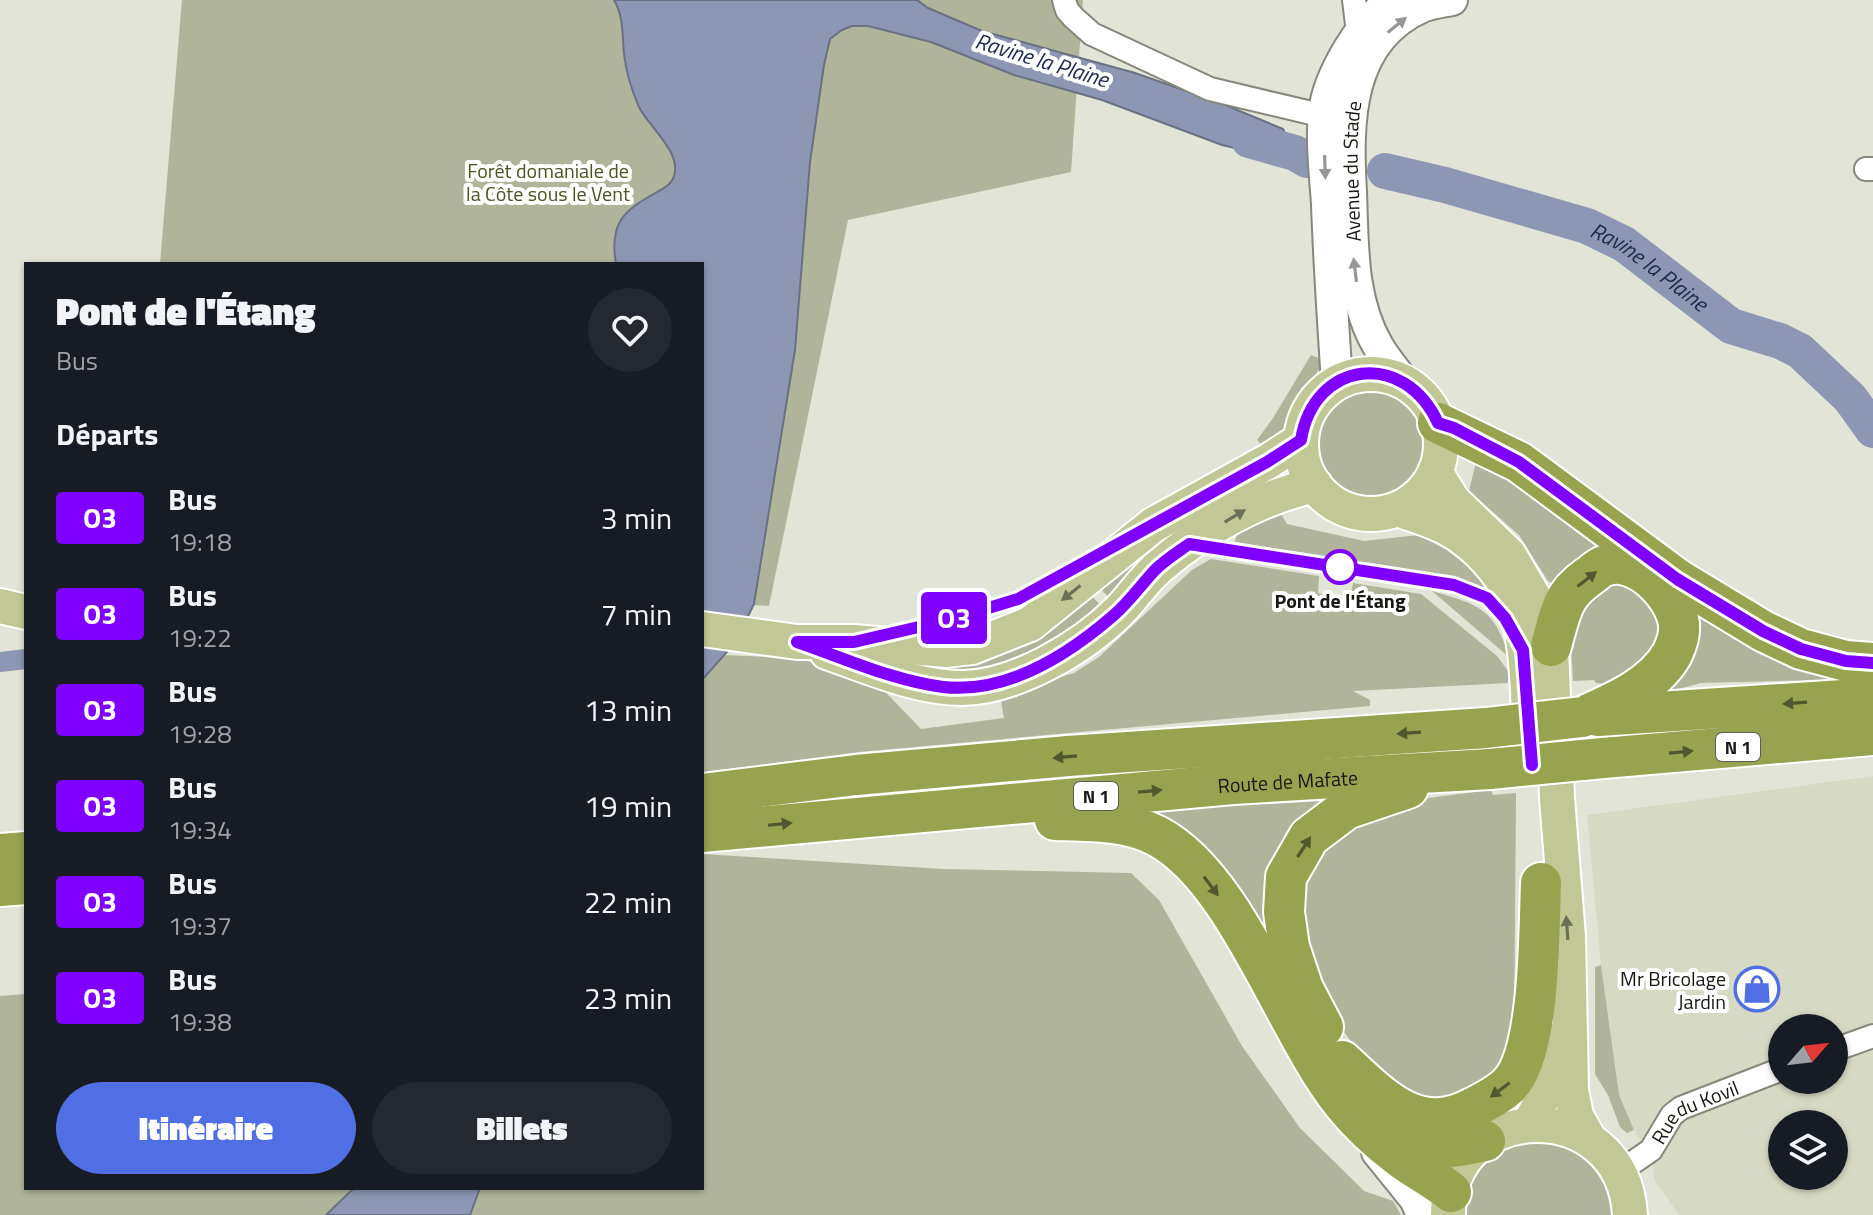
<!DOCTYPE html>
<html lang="fr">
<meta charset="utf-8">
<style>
body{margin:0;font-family:"Titillium Web",sans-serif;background:#242831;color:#f1f3f6;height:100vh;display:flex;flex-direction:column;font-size:30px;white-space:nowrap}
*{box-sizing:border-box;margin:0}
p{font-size:26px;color:#9ea1a6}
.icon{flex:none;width:44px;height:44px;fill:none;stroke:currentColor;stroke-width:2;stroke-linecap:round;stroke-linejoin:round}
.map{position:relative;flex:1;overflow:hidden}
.panel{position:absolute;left:24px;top:262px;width:680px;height:928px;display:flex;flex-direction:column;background:#171b24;border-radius:0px;box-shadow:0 2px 6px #0004}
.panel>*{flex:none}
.badge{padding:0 16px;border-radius:6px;font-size:28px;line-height:52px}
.needle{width:52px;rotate:62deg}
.tools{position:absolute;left:1768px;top:1014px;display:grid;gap:16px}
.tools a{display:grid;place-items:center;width:80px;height:80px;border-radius:50%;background:#171b24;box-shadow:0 2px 6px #0004;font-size:40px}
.map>.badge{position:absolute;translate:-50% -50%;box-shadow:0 0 0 4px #fff}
h2{padding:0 32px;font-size:30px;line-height:72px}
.round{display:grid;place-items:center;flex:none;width:84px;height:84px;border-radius:42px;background:#242831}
.summary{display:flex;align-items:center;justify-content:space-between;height:136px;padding:0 32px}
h1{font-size:38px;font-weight:800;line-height:60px}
.primary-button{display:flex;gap:16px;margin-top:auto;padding:16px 32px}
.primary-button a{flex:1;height:92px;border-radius:48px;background:#516fe4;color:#fff;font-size:32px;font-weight:800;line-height:92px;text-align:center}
.primary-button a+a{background:#242831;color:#f1f3f6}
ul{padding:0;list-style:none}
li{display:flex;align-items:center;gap:24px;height:96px;padding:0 32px}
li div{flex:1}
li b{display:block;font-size:30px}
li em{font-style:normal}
li .badge{min-width:88px;font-weight:700;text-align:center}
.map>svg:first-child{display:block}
.built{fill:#d6dac5;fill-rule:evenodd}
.green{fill:#afb49a}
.water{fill:#8d97b3;stroke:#6a7183;stroke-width:2}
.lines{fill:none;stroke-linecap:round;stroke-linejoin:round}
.canal{stroke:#8d97b3;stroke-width:20}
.river{stroke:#8d97b3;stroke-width:36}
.street-casing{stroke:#86887c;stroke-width:26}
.secondary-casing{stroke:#86887c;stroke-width:34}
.primary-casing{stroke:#fff;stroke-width:38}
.highway-casing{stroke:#fff;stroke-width:44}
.street{stroke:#fff;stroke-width:22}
.secondary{stroke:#fff;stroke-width:30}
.primary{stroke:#c1c895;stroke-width:34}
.highway{stroke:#97a34f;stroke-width:40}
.highway-bridge-casing{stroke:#fff;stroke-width:44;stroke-linecap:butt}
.highway-bridge{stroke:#97a34f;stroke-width:40}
.oneway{fill:#979895}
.oneway2{fill:#6c7054}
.oneway3{fill:#51572f}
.line-casing{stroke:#fff;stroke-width:18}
.line{stroke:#8000ff;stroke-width:12}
.stop-dot{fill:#fff;stroke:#8000ff;stroke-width:4}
.labels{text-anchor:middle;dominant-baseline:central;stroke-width:8;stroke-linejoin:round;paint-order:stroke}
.shield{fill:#fff;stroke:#5d5e5a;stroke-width:2}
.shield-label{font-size:18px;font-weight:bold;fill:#181914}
.park-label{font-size:20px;fill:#4c5321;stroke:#fff}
.street-label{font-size:20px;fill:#181914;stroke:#fff}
.stop-label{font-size:20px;font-weight:bold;fill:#181914;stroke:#fff}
.poi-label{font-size:20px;fill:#181914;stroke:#fff;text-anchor:end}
.water-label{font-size:22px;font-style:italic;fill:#1c284e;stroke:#fff}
</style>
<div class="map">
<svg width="1873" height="1215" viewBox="0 0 1873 1215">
<rect width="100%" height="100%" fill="#e1e4d6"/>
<path class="built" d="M1873,776V1215H1679L1655,1181L1651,1150L1637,1136L1619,1095L1601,965L1587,815ZM1782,1028H1834V1080H1782ZM1782,1124H1834V1176H1782Z"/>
<g class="green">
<path d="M182,0H1083L1071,172L848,220L769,606L753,605L735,643L724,655L795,658L871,677L921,729L1004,718L1000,695L1074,673L1099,657L1192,570L1211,559L1319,576L1318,593L1350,600L1353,583L1421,594L1497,656L1508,671V683L1353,691L1370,700V706L859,752L702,773V264H160Z"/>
<path d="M1311,355L1324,360C1318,372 1311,381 1304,393C1292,415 1287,434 1268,452L1257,440L1273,418Z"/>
<circle cx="1373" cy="443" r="59"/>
<path d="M1478,454L1635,554L1560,588L1548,581L1519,535L1469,491Z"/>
<path d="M1278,509L1287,524L1364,541L1419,535L1445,549L1450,541L1490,581L1483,588L1452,577L1235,542C1238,523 1262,516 1278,509Z"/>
<path d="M1188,525L1112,600L1097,586Z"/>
<path d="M1614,583C1648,588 1650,599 1664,627L1646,660L1607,684L1596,683L1594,680L1573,681L1570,630L1593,591Z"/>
<path d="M1432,591C1478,605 1494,607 1509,657Z"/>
<path d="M1087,592L1104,608L1077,634L976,680L903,667Z"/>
<path d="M1683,601L1860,679L1701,683L1674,690L1655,687Z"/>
<path d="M1491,790L1493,795L1516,793L1514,1046L1492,1074L1446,1108L1385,1084L1344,1032L1311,974L1301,887L1318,850L1381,804Z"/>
<path d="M1338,797L1308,826L1283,971L1240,887L1196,838L1149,811Z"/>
<path d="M702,854L943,869L1131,873L1159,900L1242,1046L1300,1128L1364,1191L1393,1201L1401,1215H0V996L26,994V1188H702Z"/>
<path d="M1601,965L1619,1095L1634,1130L1627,1133L1620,1127L1608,1095L1595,1074V967Z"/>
<path d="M1525,1134L1598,1157L1621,1215H1460L1479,1160Z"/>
</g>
<g class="water">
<path d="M614,0H917L928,8L982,31L1135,73L1218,102L1283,129L1295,153L1274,157L1222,145L1102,100L1014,75L931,42L868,26H852L842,30L830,39L824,65L810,162L795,350L754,604L735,643L702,680V264H616C609,223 623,211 657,192C664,188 672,184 674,176C682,152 648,126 639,107C632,91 626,71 624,54C622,34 624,17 614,0Z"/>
<path d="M354,1188H480L470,1215H326Z"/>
</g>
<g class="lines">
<path class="canal" d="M0,662L26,659"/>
<g class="river">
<path d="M1249,140L1295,153L1307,160"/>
<path id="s1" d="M1385,171L1445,185L1587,226L1624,244L1731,326L1780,341L1800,351L1850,398L1873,430"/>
</g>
<g class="street-casing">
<g id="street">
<path d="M1064,0L1067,10L1073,17L1092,34L1210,89L1324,116"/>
<path d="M1354,0L1358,33"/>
<path d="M1866,169H1873"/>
<path d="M1834,1050L1873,1036"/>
<path id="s2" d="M1619,1172L1651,1150L1672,1115L1681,1108L1782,1069"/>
</g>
</g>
<g class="secondary-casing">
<g id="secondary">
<path id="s3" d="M1403,381C1395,370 1385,358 1378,346C1351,300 1353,244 1351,192C1347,123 1347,40 1422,7C1431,3 1442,2 1452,0"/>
<path d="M1337,382C1333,323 1329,264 1327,204C1325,174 1321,142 1324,112C1328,77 1362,17 1394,0"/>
<path d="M1377,1152L1415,1199L1422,1215"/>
</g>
</g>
<g class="primary-casing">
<g id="primary">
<circle cx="1371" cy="444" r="70"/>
<path d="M1435,472L1453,501L1509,555L1540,608L1551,646L1557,798L1568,937L1571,1090L1576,1116L1589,1139"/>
<path d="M1398,509C1419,517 1442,523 1460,536C1484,553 1507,579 1516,608C1530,652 1527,704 1531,749"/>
<path d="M0,606L26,612"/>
<path d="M702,629L797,642H854L946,650L972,647L1030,624L1153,525L1267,462L1301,440"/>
<path d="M827,652C870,667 917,688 963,688C1016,687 1082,648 1119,611C1133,597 1144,579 1160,566C1204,528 1258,498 1315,485"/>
<path d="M1529,1124C1546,1098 1551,1072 1549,1041"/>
<path d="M1448,1215C1447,1097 1623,1093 1630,1215"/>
</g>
</g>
<g class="highway-casing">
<g id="highway">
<path d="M1438,423L1519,462L1677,579L1763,631L1801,649L1846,661L1873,663"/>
<path d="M1551,646C1555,632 1558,617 1564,604C1569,593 1578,584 1588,577C1593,574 1598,568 1604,566C1636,554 1675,594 1679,624C1680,634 1676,646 1672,654C1654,686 1614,703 1582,717"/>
<path d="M1598,716L1873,698"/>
<path d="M1603,758L1873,735"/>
<path d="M702,794L856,775L1068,756L1486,728"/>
<path d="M1055,820C1089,821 1126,820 1157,836C1237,878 1285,1031 1343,1103C1358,1122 1381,1143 1401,1158C1417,1170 1435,1179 1451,1192"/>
<path id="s4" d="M702,832L1233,784L1490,769"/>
<path d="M0,854L26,852"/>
<path d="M0,886L26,884"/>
<path d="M1323,1027L1303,989L1289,947L1284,912L1286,877L1309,837L1346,809L1408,788"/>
<path d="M1342,1061C1380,1096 1417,1138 1473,1108C1485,1102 1500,1094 1509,1085C1541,1053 1539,929 1541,883"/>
<path d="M1389,1122C1428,1152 1438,1151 1485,1141"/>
</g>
</g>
<use href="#street" class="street"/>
<use href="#secondary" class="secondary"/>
<use href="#primary" class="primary"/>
<use href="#highway" class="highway"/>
<g class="highway-bridge-casing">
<g id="highway-bridge">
<path d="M1486,728L1582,717"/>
<path d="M1490,769L1603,758"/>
</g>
</g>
<use href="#highway-bridge" class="highway-bridge"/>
</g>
<defs><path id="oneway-solid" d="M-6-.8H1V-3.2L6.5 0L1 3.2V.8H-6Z" transform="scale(2)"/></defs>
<g class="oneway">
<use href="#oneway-solid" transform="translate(1397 25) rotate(-39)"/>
<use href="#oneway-solid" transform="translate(1325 167) rotate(88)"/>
<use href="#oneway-solid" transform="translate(1355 270) rotate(-97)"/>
</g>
<g class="oneway2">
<use href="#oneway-solid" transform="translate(1235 516) rotate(-31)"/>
<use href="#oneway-solid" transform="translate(1071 593) rotate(142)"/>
<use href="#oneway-solid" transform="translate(1567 928) rotate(-94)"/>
</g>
<g class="oneway3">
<use href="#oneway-solid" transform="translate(1587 579) rotate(-38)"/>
<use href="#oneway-solid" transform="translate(1795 703) rotate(176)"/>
<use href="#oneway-solid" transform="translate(1409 733) rotate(176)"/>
<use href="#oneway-solid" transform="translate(1681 752) rotate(-5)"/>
<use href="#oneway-solid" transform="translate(1065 757) rotate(175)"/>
<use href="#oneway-solid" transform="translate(1150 791) rotate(-5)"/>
<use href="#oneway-solid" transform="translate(780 824) rotate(-6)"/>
<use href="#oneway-solid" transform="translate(1304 847) rotate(-57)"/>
<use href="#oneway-solid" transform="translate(1211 886) rotate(53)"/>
<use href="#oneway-solid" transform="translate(1500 1090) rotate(143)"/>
</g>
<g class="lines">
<g class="line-casing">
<path id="line" d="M1532,765L1523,650L1505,618L1487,598L1454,585L1189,544C1178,552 1165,560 1155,570C1141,585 1129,602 1114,615C1068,655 1007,694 943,687C894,681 844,658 797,642H854L949,620L1018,599L1267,462L1301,440C1314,360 1404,349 1438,423L1454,428L1519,462L1677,579L1763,631L1801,649L1846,661L1873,663"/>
</g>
<use href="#line" class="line"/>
</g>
<defs>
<g id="shop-ring" transform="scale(2.3)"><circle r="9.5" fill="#fff" stroke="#516fe4" stroke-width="1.5"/><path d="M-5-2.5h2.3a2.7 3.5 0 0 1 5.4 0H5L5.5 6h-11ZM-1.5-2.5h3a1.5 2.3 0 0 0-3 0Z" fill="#516fe4"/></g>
</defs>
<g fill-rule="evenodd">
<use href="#shop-ring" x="1757" y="989"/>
</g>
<circle class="stop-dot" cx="1340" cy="567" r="16"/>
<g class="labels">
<g class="shield">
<rect x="1716" y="733" width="44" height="28" rx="6"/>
<rect x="1074" y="782" width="44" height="28" rx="6"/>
</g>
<g class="shield-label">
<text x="1738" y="747">N 1</text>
<text x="1096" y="796">N 1</text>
</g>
<g class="park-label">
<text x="548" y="170">Forêt domaniale de<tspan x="548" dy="23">la Côte sous le Vent</tspan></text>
</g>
<g class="street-label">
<text stroke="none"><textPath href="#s3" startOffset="222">Avenue du Stade</textPath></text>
<text stroke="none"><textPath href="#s4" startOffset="588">Route de Mafate</textPath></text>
<text stroke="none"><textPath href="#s2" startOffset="100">Rue du Kovil</textPath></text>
</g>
<g class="stop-label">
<text x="1340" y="600">Pont de l'Étang</text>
</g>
<g class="poi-label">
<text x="1726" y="978">Mr Bricolage<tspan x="1726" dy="23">Jardin</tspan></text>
</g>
<g class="water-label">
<text transform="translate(1042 60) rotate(17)">Ravine la Plaine</text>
<text stroke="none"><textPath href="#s1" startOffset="284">Ravine la Plaine</textPath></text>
</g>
</g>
</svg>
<div class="tools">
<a><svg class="needle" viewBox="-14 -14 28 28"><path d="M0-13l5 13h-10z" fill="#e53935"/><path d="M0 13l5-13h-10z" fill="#9ea1a6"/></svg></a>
<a><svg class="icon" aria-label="layers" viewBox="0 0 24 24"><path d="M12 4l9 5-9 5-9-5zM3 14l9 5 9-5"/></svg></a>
</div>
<b class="badge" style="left:954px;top:618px;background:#8000ff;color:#fff">O3</b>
<section class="panel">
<div class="summary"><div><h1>Pont de l'Étang</h1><p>Bus</p></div><a class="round"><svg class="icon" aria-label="heart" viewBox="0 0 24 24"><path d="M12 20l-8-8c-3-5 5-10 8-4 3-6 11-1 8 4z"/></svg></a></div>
<h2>Départs</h2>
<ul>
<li><span class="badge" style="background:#8000ff;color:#fff">O3</span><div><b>Bus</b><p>19:18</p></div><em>3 min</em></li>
<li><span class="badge" style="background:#8000ff;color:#fff">O3</span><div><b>Bus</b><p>19:22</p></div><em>7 min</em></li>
<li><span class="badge" style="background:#8000ff;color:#fff">O3</span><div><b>Bus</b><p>19:28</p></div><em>13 min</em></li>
<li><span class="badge" style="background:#8000ff;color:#fff">O3</span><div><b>Bus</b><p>19:34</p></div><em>19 min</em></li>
<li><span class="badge" style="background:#8000ff;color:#fff">O3</span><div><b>Bus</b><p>19:37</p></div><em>22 min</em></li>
<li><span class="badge" style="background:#8000ff;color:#fff">O3</span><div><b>Bus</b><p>19:38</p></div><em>23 min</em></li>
</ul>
<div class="primary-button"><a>Itinéraire</a><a>Billets</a></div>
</section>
</div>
